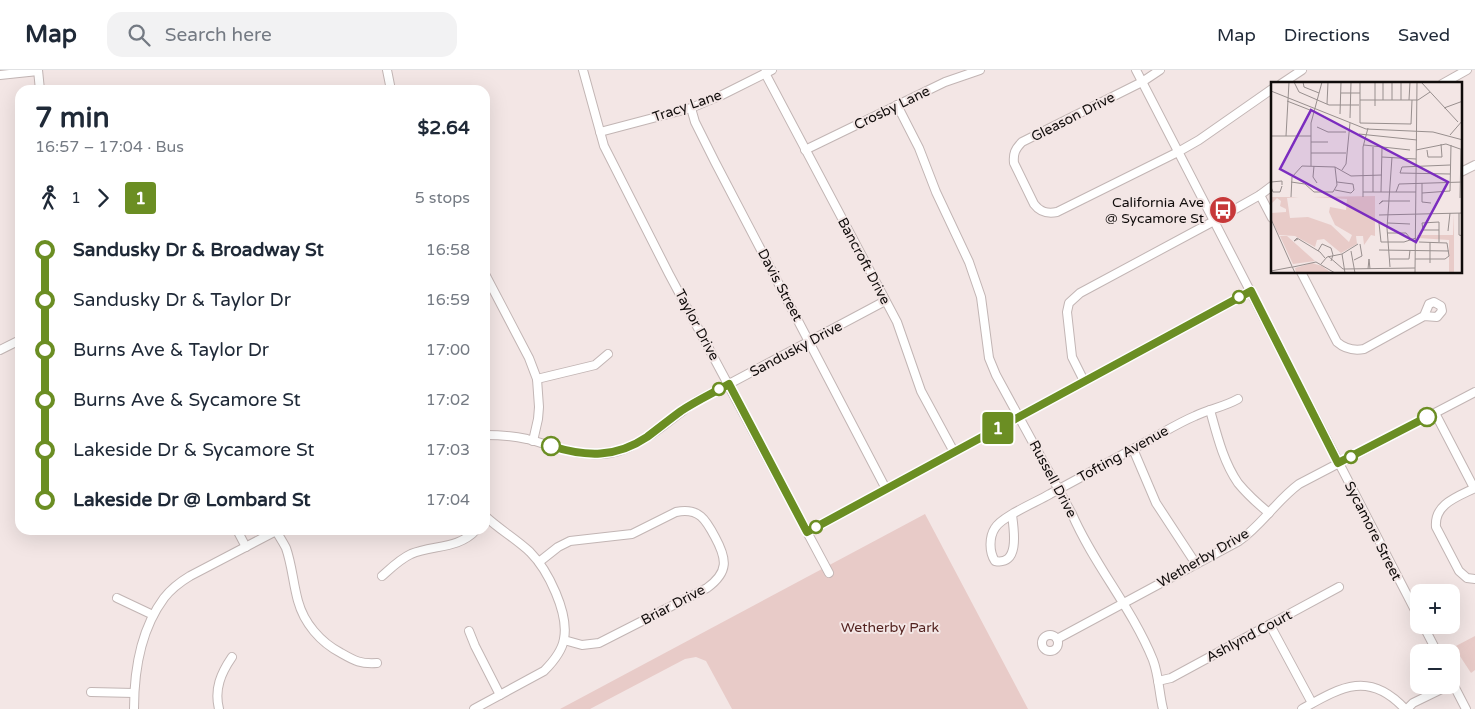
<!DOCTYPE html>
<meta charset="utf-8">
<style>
body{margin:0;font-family:"Varela Round",sans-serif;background:#f2f2f3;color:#1f2937;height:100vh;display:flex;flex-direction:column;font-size:19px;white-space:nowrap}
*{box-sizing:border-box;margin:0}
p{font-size:16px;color:#747a83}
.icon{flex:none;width:28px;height:28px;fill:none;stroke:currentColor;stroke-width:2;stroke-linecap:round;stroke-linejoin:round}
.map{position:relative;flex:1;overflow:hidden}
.sheet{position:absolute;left:15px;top:15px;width:475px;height:450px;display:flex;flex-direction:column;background:#fff;border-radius:15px;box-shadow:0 5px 20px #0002}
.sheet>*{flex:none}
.badge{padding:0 10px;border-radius:4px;font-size:18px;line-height:32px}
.fabs{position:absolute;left:1410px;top:514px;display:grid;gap:10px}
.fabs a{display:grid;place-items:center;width:50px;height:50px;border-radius:10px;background:#fff;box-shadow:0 5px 20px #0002;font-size:25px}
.map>.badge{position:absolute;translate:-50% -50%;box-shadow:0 0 0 2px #fff}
.legs{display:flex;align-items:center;gap:8px;height:55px;padding:0 20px;font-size:16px}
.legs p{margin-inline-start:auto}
.overview{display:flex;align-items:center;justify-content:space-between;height:85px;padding:0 20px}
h1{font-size:28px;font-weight:700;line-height:38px}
ul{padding:0 20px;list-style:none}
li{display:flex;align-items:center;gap:18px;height:50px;font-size:19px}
li i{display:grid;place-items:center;width:8px;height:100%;margin:0 6px;background:currentColor}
li i::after{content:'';width:12px;height:12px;margin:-6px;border:4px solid;border-radius:50%;background:#fff}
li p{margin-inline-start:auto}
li:first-child i{background:linear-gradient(#0000 50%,currentColor 0)}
li:last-child i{background:linear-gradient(currentColor 50%,#0000 0)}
header{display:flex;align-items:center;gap:30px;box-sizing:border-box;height:70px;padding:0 25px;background:#fff;border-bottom:1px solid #e0e1e3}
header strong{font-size:24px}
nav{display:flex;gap:28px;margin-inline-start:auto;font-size:18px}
.search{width:350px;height:45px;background:#f2f2f3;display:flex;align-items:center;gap:12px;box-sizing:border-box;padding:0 18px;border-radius:15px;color:#747a83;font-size:19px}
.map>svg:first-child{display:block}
.green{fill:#e8cbc8}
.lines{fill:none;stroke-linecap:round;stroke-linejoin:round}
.minor-casing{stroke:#c2b5b4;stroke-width:10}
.minor{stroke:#fff;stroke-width:8}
.line-1-casing{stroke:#fff;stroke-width:11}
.line-1{stroke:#6b8e23;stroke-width:8}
.stop-1-dot{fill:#fff;stroke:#6b8e23;stroke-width:2.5}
.labels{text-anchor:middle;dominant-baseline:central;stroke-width:4;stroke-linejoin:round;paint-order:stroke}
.street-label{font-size:14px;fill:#100c0b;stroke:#f3e6e5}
.poi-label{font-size:14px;fill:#100c0b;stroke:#f3e6e5;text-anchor:end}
.park-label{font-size:14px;fill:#532320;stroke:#f3e6e5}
.inset-road{fill:none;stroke:#988f8e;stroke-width:1}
.view{fill:#7b2cbf;fill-opacity:0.15;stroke:#7b2cbf;stroke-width:2.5}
.inset-edge{fill:none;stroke:#100c0b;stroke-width:2.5}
</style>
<header>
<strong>Map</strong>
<div class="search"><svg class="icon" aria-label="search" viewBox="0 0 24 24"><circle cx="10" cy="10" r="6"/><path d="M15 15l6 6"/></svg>Search here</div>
<nav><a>Map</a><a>Directions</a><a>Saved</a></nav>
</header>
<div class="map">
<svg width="1475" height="639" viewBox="0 0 1475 639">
<rect width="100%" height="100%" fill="#f3e6e5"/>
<g class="green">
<path d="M925,444L1028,639H732L706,591L696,587L685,589L590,639H560Z"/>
<path d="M1475,566V600L1471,603L1454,577Z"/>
</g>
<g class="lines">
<g class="minor-casing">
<g id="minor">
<path d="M38,0L40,20"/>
<path d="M387,0L391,20"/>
<path d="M583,0L604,76L669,204L829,503"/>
<path d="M1136,0L1419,548"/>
<path d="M1160,0L1142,12L1022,72C1015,79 1013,84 1014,93L1034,134C1040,142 1047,144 1057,142L1178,82L1199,70L1272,19"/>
<path d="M765,3L897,252L921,321L954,382"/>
<path d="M0,5L38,1"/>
<path d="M1281,14L1302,0"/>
<path d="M1442,14L1467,0"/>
<path d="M897,35L919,78L936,122L969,192L981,227L989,288L996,305L1072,444C1094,495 1132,538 1153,590C1159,606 1159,623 1163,639"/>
<path d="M691,38L695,52L715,92L886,419"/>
<path d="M600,62L691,38L722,25L772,0"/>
<path d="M805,80L945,12L980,0"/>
<path d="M1461,102L1475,95"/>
<path d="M1260,125L1272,148"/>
<path d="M1301,202L1337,272C1345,279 1353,281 1364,279L1424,246L1437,247L1442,241L1441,236L1434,232L1429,234L1424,246"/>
<path d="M485,204L529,288L537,309L539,337L538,349L533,371"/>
<path d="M0,280L20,270"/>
<path d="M537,309L595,295L608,284"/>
<path d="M1084,311L1072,287L1067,242L1069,233L1080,223L1214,151L1260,125L1272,116"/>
<path d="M1210,340C1217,365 1223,391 1238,413C1247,424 1258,434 1269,443"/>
<path d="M1435,343L1474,418"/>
<path d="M485,365C499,365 513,366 527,369C562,378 590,393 627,378C653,367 673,346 697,331L885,231"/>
<path d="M1133,379L1156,433L1196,494"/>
<path d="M1475,418C1457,427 1434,434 1436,457L1459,501L1467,508L1475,509"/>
<path d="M1012,445C1014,460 1020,496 995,491C989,482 989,467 995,458C1002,446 1037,432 1050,424C1081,407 1113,390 1144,373C1161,364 1178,353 1195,346C1209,339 1224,337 1238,329"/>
<path d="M237,460L246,477"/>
<path d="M276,461C279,466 283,472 286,478C292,495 293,513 298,531C304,553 320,572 341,583C355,591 360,594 377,593"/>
<path d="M807,462L1251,221"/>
<path d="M539,492L558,477L570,471L632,464L676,442C699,437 706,450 715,467C727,489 729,502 707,518L599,573L582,575L564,570"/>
<path d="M382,506C391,498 400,489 411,484C433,475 459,479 476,460"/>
<path d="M117,528L153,545"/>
<path d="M1270,555L1312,633"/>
<path d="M1423,555L1437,582"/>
<path d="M469,561L475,576L500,625"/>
<circle cx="1050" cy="573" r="8"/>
<path d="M1057,569L1239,471C1262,455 1276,431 1299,414L1475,322"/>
<path d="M1451,610L1466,639"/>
<path d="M1158,611L1171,608L1339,517"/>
<path d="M91,622L134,623"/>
<path d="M134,639C134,602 141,559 164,528C171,519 180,512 190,506L278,460"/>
<path d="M219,639C214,619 221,603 232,587"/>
<path d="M474,639L544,601C553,592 562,581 564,569C569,543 548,500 530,482C516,469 499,459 485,446"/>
<path d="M1302,639C1341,617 1369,600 1405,639"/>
<path d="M1407,639L1413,633L1450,615"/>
</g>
</g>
<use href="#minor" class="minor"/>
</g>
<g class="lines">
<g class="line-1-casing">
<path id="line-1" d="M551,376C586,387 616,388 647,367C659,358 670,349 681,341C696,331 713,323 729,314L807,462L1251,221L1338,393L1427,347"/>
</g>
<use href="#line-1" class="line-1"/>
</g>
<defs>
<g id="bus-disc" transform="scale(1.4375)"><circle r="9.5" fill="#c73839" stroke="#f3e6e5"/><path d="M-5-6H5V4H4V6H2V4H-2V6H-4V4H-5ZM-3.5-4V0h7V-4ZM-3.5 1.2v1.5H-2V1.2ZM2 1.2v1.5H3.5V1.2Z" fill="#fff"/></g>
</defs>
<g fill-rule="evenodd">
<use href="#bus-disc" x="1223" y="140"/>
</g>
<g class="stop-1-dot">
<circle cx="1239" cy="227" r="6"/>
<circle cx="719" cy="319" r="6"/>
<circle cx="1427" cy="347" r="9"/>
<circle cx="551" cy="376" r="9"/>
<circle cx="1351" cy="387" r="6"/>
<circle cx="816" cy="457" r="6"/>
</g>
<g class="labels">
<g class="street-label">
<text transform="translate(687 36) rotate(-19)">Tracy Lane</text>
<text transform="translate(892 38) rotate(-26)">Crosby Lane</text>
<text transform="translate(1073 47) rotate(-27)">Gleason Drive</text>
<text transform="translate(864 191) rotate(62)">Bancroft Drive</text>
<text transform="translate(780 215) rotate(62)">Davis Street</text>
<text transform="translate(697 255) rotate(62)">Taylor Drive</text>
<text transform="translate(796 279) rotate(-28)">Sandusky Drive</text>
<text transform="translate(1123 384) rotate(-29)">Tofting Avenue</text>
<text transform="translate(1053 409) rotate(62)">Russell Drive</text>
<text transform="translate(1373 461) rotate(63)">Sycamore Street</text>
<text transform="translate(1203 488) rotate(-30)">Wetherby Drive</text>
<text transform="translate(673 535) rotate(-28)">Briar Drive</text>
<text transform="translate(1249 566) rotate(-28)">Ashlynd Court</text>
</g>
<g class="poi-label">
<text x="1204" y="132">California Ave<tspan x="1204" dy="16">@ Sycamore St</tspan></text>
</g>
<g class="park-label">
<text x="890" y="557">Wetherby Park</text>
</g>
</g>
<g transform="translate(1271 12)">
<rect width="191" height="191" fill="#f3e6e5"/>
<path d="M104,114V154L100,153L93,163L92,154H85L86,162L70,171L53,157L46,158L44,165L24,154L8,153L0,136V131L15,130V127L9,124L10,119L6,116L0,122V115H28L16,116L19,136L37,135L60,143L78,160L81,153L64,143L58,130L59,125L75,128L76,117L42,115ZM183,131V190L191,191H161H178V158L147,156L146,153H182ZM9,154H16L44,179L22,182ZM41,181L51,184L59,190L25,191L24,186Z" fill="#e8cbc8"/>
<path class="inset-road" d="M23,0L28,10L58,23H88M32,0L33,5L48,11M89,0V41L140,42L141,18M104,0V24M150,0L187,40M0,9L95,47L162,50L192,58M70,11H89M89,18H147L159,10M112,18V0M121,18V0M130,18V0M138,18L139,0M16,19L44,30M56,22L57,0M173,26L192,19M69,32L70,0M79,36L80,0M46,45L57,50H75M88,52L146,58M179,53L192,38M0,54H40M15,54L18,0M40,60H57M93,63L139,68M145,68L175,62L192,68M156,68L157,75H171L170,62M40,71H75M111,75L145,77M40,84V41L51,0M43,84L42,95L46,101M71,88L75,82L79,41M179,92L129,91L131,85L179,83M0,100L11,99V103M20,100L34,102L43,110H62L66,103L64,85M151,101V120L160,121M0,105L2,110H9L11,104M64,108L80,111L83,108L82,102L66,100M92,110H145M102,110V65M110,110L111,66M125,110L128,102L192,100M151,111L179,109L180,63M20,115L21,95L31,84L64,85L80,94L111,93M92,115V65L97,46M189,116L190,68M112,119L108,122L111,119H139M188,131V153L192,154M108,133L192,131M0,137L24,191M108,141L110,160H133L145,156M117,141L139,142M177,149L179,131M116,151H135L139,156M27,157L23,159L26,156L49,170L54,176M168,160V140L151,141L152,148H168M108,168L178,169M47,169L51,162L60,166L62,173L60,179M80,169L84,191M71,172L74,191M57,174L72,187L144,186M119,177H138L139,168M144,177H174L178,174L176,161L148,160M83,178L91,174L89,162M159,181V160M50,182L56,175L71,172L87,162M22,185L45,180L64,191M119,185L116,146L121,75M97,187L98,177L99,187M0,189L21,185M144,191L146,0"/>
<path class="view" d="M40,28L177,100L145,160L9,87Z"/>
<rect width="191" height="191" class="inset-edge"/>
</g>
</svg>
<div class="fabs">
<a>+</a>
<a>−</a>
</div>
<b class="badge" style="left:998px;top:358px;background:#6b8e23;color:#fff">1</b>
<section class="sheet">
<div class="overview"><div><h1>7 min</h1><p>16:57 – 17:04 · Bus</p></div><b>$2.64</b></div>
<div class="legs"><svg class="icon" aria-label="walk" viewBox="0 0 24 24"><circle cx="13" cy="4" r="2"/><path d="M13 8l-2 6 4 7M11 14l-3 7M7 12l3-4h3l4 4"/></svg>1<svg class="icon" aria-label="forward" viewBox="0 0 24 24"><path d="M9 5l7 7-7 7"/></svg><b class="badge" style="background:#6b8e23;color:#fff">1</b><p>5 stops</p></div>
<ul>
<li><i style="color:#6b8e23"></i><b>Sandusky Dr &amp; Broadway St</b><p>16:58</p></li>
<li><i style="color:#6b8e23"></i><span>Sandusky Dr &amp; Taylor Dr</span><p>16:59</p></li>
<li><i style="color:#6b8e23"></i><span>Burns Ave &amp; Taylor Dr</span><p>17:00</p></li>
<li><i style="color:#6b8e23"></i><span>Burns Ave &amp; Sycamore St</span><p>17:02</p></li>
<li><i style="color:#6b8e23"></i><span>Lakeside Dr &amp; Sycamore St</span><p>17:03</p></li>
<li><i style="color:#6b8e23"></i><b>Lakeside Dr @ Lombard St</b><p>17:04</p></li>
</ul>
</section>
</div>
